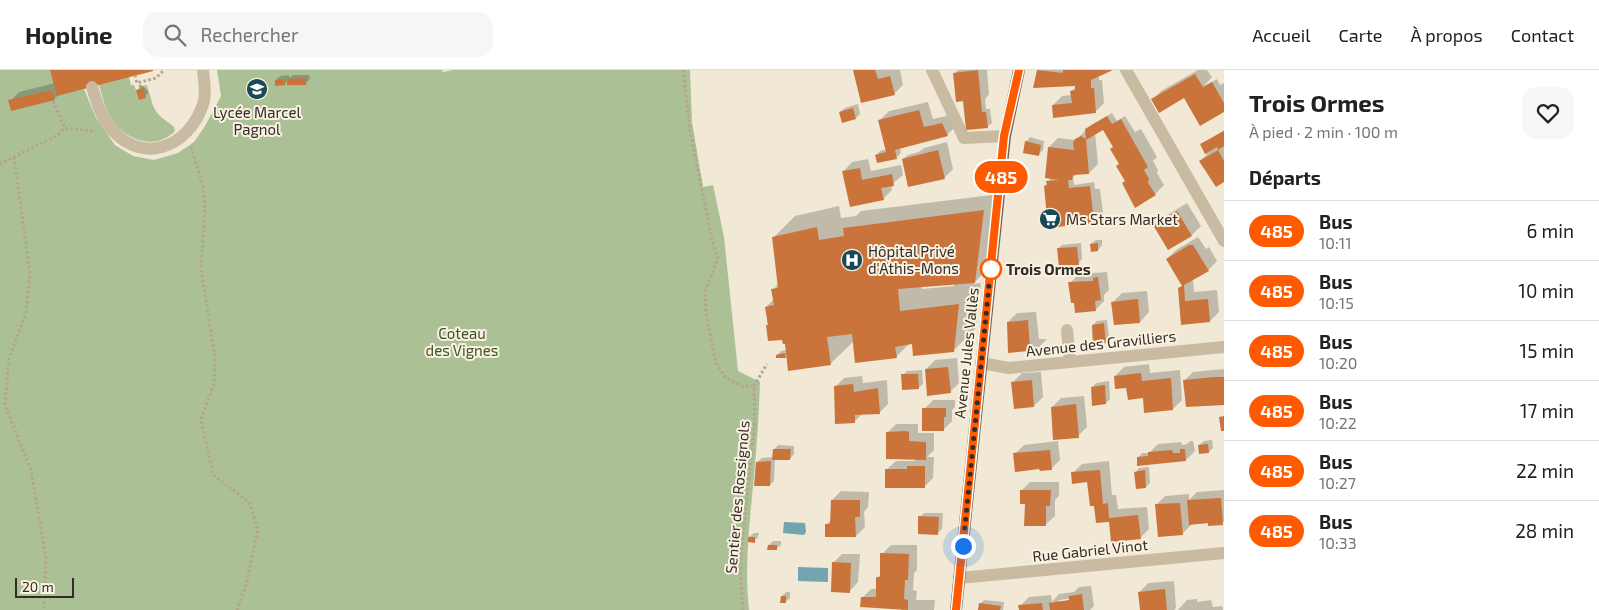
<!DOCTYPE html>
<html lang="fr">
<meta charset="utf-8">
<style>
body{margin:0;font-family:"Exo 2",sans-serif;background:#f6f6f6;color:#202124;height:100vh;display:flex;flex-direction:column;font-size:19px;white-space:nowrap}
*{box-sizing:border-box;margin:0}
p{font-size:16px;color:#757577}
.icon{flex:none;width:28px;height:28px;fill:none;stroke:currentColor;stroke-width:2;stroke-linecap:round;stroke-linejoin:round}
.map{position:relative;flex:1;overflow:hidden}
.panel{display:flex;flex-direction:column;background:#fff;width:375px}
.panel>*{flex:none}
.badge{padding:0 10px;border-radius:16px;font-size:18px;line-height:32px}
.scale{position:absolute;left:15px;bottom:12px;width:59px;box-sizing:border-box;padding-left:5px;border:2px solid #342c25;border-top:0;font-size:14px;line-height:18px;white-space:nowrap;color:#342c25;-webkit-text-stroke:4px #f9f2e2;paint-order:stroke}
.you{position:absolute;width:25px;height:25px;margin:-12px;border:4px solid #fff;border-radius:50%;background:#1a73e8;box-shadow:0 0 0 8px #1a73e833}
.map>.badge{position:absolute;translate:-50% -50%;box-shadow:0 0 0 2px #fff}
h2{padding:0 25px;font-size:19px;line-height:45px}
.round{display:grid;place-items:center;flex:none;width:52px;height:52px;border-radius:15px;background:#f6f6f6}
.summary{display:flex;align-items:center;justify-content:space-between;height:85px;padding:0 25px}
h1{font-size:24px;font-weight:700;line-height:38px}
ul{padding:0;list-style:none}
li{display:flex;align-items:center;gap:15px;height:60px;padding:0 25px;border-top:1px solid #e0e0e0}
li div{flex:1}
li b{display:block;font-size:19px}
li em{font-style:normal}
li .badge{min-width:55px;font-weight:700;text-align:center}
header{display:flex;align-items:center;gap:30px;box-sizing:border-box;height:70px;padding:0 25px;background:#fff;border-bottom:1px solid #e0e0e0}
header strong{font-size:24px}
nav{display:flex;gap:28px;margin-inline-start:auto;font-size:18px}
.search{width:350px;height:45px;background:#f6f6f6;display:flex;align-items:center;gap:12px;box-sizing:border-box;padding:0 18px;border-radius:15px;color:#757577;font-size:19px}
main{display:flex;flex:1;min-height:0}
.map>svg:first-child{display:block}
.green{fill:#acc096}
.water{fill:#74a4af}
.shadow{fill:#0003;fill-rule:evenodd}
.building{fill:#ca743b}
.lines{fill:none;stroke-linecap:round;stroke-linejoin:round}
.path{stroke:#b5a48c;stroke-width:3;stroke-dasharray:2.5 2.5;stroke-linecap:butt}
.minor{stroke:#c9baa2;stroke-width:12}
.major{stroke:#766555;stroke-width:12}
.line-casing{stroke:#fff;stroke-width:11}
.line{stroke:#ff5a00;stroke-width:8}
.walk{stroke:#342c25;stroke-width:5;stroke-dasharray:0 9}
.stop-dot{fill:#fff;stroke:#ff5a00;stroke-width:2.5}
.labels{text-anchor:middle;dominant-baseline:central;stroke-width:4;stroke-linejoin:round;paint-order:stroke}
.poi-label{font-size:15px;fill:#342c25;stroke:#f9f2e2;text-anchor:start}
.stop-label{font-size:15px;font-weight:bold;fill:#342c25;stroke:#f9f2e2;text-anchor:start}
.park-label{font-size:15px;fill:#3c5228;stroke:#f9f2e2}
.street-label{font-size:15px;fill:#342c25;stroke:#f9f2e2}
</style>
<header>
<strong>Hopline</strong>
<div class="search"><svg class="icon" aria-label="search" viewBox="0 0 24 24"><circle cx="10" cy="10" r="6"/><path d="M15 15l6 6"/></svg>Rechercher</div>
<nav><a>Accueil</a><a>Carte</a><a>À propos</a><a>Contact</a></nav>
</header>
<main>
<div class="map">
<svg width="1224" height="540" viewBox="0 0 1224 540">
<rect width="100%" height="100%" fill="#f1e9d6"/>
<g class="green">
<path d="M0,0H50L84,19L96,48L115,75L133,86L154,90L178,83L194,72L205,56L221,26L217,0H442L443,2L453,0H690L692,52L703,117L713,115L724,167L738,301L760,312C759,343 757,374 754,405C750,450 744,495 749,540H0Z"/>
<path d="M129,7L131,15H134L136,20L140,19L138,16L140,14C155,24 148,29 156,41C161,49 168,51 174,57L175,61C154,83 121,68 109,45C104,35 102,25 99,15Z"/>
</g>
<g class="water">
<path d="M784,452L805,453L806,462L804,465L783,463Z"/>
<path d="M798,497L828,498V512L798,511Z"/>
</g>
<g class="shadow">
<path d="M52,0H151L60,24L54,29L10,31L19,22L55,13Z"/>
<path d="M854,0H900L903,15L894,24Z"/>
<path d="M958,0H987L989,24L985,29L986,39H990L992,53L987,57L967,30L955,3Z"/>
<path d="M1038,0H1110L1099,4V10H1102L1104,33L1095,42L1053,35L1062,26L1072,25V21L1079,14L1034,17Z"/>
<path d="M1198,0H1207L1212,7L1204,16L1217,9L1220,15L1224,13V41L1184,27L1152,30L1161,21Z"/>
<path d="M289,5V8L293,5H309L310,9L305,14L288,10L285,14L276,10L280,6Z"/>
<path d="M147,15L149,22L145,26L137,21L141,16Z"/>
<path d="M928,32L933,49L951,45L956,56L947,65L900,78L901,83L897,87L878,92L876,85L880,81L887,79L880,50L889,41Z"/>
<path d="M858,34L860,44L856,48L840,42L845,38Z"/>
<path d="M1112,43L1117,51L1125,46L1135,62L1141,59L1157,87L1153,91L1158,100L1157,103L1164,115L1155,124L1126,110L1114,76L1103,58L1095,63L1098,94L1089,103L1077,104L1073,107L1074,115L1094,112L1095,119H1100L1103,143L1094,152L1045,116L1052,107H1046L1049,77L1058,68L1076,70L1091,55Z"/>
<path d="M1224,60V111L1200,91L1207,85L1201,75Z"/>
<path d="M1030,67L1044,71L1043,80L1039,84L1026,72Z"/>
<path d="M947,72L953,99L944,108L903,89L908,85L919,82L924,78Z"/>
<path d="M868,89L871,101L901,95L903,105L891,115L892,120L883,129L843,102L852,92Z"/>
<path d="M1000,124L991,195L973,214L981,213L976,258L954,280L913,273L909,274L896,287L854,271L830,294L788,284L785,286L777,285L781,281L787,280L783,269L769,270L766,237L774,229L773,220L778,214L773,168L795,146L839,136L841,148L856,146L861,141ZM954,214V216L922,219L921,216Z"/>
<path d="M1187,133L1201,156L1192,165L1169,179L1155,156L1164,147Z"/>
<path d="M1198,167L1206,179L1209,177L1217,191L1208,200L1193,209L1194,222L1217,220L1219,242L1210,251L1182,253L1183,215L1167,189L1176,180Z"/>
<path d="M1096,170H1102V175L1098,180L1091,174Z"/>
<path d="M1081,173L1082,189L1078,194L1058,179L1062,175Z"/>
<path d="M1107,202L1109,220L1104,225V231L1095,240L1075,232L1070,213L1079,204Z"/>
<path d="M1147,221L1149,242L1140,252L1113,232L1122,223Z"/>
<path d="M1036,242L1039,269H1046V270L1037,279L1009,282L1008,252L1017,243Z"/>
<path d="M1107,250L1109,267L1105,272L1093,255L1097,251Z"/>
<path d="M957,288L959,313L950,322L926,299L935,290Z"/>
<path d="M1149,294L1150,303L1180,300L1182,330L1173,339L1144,327L1127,317L1115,306L1124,297Z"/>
<path d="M1224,299V333L1184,311L1193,302Z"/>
<path d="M922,300L923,314L918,318L903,305L907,301Z"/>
<path d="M1041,302L1043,327L1034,336L1013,312L1022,303Z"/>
<path d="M862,306L863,313L887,310L888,334L879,343L862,344L855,351L835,317L844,308Z"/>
<path d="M1109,311L1110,329L1106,333L1092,317L1096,313Z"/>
<path d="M1084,326L1087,357L1078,366L1052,337L1061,328Z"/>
<path d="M933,330H955V337L952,340V351L943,360L924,339Z"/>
<path d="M896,354H918V363H934V380L927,387H934L933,408L924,417L886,400L896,391H915V388L887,363Z"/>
<path d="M1212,370L1213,378L1209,382L1199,375L1204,371Z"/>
<path d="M1058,371L1060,390L1051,399L1040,398L1015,384L1024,375Z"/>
<path d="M1190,371H1193L1195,381L1186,390L1138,388L1142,383H1149L1158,374L1181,372L1182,375L1187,374Z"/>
<path d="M778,375L794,376V384L790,389H775L774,411L770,415L757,392L762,388L774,387V380Z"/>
<path d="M1109,391L1112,425H1116L1118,439L1147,437L1149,459L1140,468L1110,451L1095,434L1089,411L1073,403L1082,394Z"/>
<path d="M1149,397L1150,413L1146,417L1135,403L1139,398Z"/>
<path d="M1030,412H1059V426L1055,430V446L1045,455L1026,433L1021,421Z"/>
<path d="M1224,420V452L1192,454L1183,463L1156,435L1165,426L1189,424V430L1197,422Z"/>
<path d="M841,421L869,422L868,437L864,442L865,457L856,466L826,455L832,449V430Z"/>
<path d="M924,443H943L942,459L938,463L920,447Z"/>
<path d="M754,463H759L758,467L754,471L749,467Z"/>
<path d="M773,471H781V475L776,479L769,475Z"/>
<path d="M891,475H917V500L914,503L913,520L917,521L916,530H935L934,540H901V537L862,528L871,519H877V508L881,504L882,484Z"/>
<path d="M842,484H860L858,512L849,522L833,493Z"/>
<path d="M1174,511L1176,538L1174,540H1141L1139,523L1148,513Z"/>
<path d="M1091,516L1094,536L1090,540H1020V536L1029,527L1051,525L1052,532L1059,524L1074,522L1079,517ZM1075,528L1076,531L1059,533V530Z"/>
<path d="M786,522H790V528L785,532L782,526Z"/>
<path d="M1197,529V532L1211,530L1213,537L1222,536L1223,540H1178L1187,530Z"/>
<path d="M984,530L1004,532L1003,540H979L980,534Z"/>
</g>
<g class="building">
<path d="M50,0H153V1L57,26Z"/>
<path d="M853,0H875L878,9L890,6L895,25L861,33Z"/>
<path d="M978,0L982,42H986L988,58L966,60L963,31L956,32L953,3Z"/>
<path d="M1037,0L1063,3V0H1113L1091,10V18H1094L1096,43L1053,48L1052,35L1072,33L1070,21L1075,20V16L1033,18Z"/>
<path d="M1195,4L1203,17L1212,12L1224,33V42L1200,56L1184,28L1159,43L1151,29Z"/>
<path d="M306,8V15H287V9Z"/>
<path d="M285,9V15L275,16V10Z"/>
<path d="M143,18L146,28L139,30L136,20Z"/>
<path d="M52,20L55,30L11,41L8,30Z"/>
<path d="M853,38L856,49L842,53L839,42Z"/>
<path d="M919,40L924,57L942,53L948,66L895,80L897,89L877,93L875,85L886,82L878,50Z"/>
<path d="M1107,46L1112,54L1121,49L1148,97L1144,100L1149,109L1148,113L1156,125L1135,138L1122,113L1125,111L1116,96L1119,94L1110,79L1113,77L1103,60L1086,70L1089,104L1073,105L1072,110H1068L1069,118L1090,116L1094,153L1048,158L1044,116L1047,115L1046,111L1059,110L1045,108L1048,77L1074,80L1073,73L1075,69L1081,66L1086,69L1085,59Z"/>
<path d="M1224,61V76L1218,80L1217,77L1205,84L1200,74Z"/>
<path d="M1025,71L1041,75L1039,86L1023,83Z"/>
<path d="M938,80L945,109L908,117L902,89Z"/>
<path d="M1218,80L1224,91V112L1216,117L1199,91Z"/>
<path d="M860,98L862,110L892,104L894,116L881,118L884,130L850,137L842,101Z"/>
<path d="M984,140L975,213L898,219L900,241L959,234L954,282L913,286L912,274L895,277L897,288L855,293L852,264L827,267L831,295L788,301L785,274H783L782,270L768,271L766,255H768L765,237L774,235L771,219L778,218L772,167L817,157L819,170L844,166L843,158Z"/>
<path d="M1177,141L1192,166L1168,180L1153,155Z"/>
<path d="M1098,173V181L1091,182L1090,174Z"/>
<path d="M1189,175H1193L1209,201L1184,215L1185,231L1208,229L1210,252L1181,255L1178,218L1182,216L1166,189Z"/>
<path d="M1077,177L1079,195L1059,197L1057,178Z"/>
<path d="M1098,207L1101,230L1095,231L1096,241L1075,243L1074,233H1071L1068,212L1093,211V208Z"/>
<path d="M1138,229L1140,253L1114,255L1111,232Z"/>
<path d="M1028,250L1030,278L1038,277V280L1008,283L1007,252Z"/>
<path d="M1104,253L1106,273L1093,275L1092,255Z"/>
<path d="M785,283L786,288H776V285Z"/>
<path d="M948,297L951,323L927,326L925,299Z"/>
<path d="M1141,303L1142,311L1171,308L1173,340L1144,343L1143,328L1128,330L1126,318L1115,319L1114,306Z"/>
<path d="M901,304H918L919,319L902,320Z"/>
<path d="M1215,307H1224V335L1186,337L1183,310Z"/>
<path d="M1032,310L1034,337L1014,339L1011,312Z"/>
<path d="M853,314L854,322L878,318L880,344L855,345V353L835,354L834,316Z"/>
<path d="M1105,315L1106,334L1092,336L1091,317Z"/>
<path d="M1076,334L1079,368L1053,370L1051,337Z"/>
<path d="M922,338H946V347H944V361H922Z"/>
<path d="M1224,346V361H1221L1219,347Z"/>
<path d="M906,361L909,362V371L926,372V390L886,389V362Z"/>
<path d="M1208,374L1209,383L1199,384L1198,375Z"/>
<path d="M773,379H791L790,390H772Z"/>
<path d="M1180,379H1185L1186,391L1137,396V387L1148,386V382L1172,380L1173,383H1180Z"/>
<path d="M1050,380L1052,400L1040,401L1039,399L1015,402L1013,383Z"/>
<path d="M771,391L770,416H754L756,392Z"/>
<path d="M907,396H925V418H885V399H907Z"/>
<path d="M1100,400L1103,434L1108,433L1109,448L1138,445L1141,469L1111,472L1109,452L1096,453L1094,436H1090L1087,412L1072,414L1071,402Z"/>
<path d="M1145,400L1146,418L1136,419L1134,402Z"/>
<path d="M1020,420H1051L1050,436H1046V456H1024L1025,434H1020Z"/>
<path d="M1221,428L1223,455L1208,456V453L1189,455L1187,430Z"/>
<path d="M831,430H860V447H855L856,467H825V454H830Z"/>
<path d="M1180,433L1183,465L1158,467L1155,434Z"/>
<path d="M918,446L939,447L938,465L918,464Z"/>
<path d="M748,467H755V473L748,472Z"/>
<path d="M768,475H777V480H767Z"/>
<path d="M880,483L909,484L908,510H905L904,529L908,530V540L860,537L861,527H876V507H880Z"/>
<path d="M832,492L851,493L850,523L831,522Z"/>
<path d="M1165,519L1167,540H1140L1138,522Z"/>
<path d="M1082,524L1084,540H1050L1049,533L1069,530V526Z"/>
<path d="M781,526H786V533H780Z"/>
<path d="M979,533L1001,536L1000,540H978Z"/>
<path d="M1042,533L1043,540H1019L1018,535Z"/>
</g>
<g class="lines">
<g class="path">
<path d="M683,0L690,60L712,170L718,189L705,221L706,243L716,293L726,308L742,316H754L755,351L740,493L743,540"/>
<path d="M135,5L137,13L156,8L164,0"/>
<path d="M53,31L65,58"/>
<path d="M191,77L203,115L205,140L201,198L215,288L214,314L201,349L213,405L249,432L258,460L246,515L237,540"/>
<path d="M14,87L30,203L26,243L9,288L5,335L31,400L46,487L44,540"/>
<path d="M0,94L58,65L65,58L93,61"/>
<path d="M754,316L767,294"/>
</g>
<g class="minor">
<path d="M932,0L964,68L1005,66"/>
<path d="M1126,0L1224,171"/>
<path d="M92,17C96,29 99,42 106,52C137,98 190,80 204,31C206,21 204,10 203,0"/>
<path d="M1067,260L1070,292"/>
<path d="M981,293L1009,298L1224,277"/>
<path d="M959,508L1224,483"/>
</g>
<path class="major" d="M956,540L1005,66L1019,0"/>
</g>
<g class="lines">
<g class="line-casing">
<path id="line" d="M956,540L1004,66L1019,0"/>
</g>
<use href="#line" class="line"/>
<path class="walk" d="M963,476L991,195V199"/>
</g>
<defs>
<g id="school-disc" transform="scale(1.125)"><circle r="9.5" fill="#194956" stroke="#f9f2e2"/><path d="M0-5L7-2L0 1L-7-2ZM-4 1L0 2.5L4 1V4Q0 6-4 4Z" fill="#fff"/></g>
<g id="supermarket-disc" transform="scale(1.125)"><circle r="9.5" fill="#194956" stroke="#f9f2e2"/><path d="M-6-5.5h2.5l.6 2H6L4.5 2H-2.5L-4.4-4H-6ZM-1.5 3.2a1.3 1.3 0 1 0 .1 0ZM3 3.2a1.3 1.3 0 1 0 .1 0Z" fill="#fff"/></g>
<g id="hospital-disc" transform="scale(1.125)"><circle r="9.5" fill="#194956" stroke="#f9f2e2"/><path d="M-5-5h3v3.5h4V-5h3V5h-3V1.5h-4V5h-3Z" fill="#fff"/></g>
</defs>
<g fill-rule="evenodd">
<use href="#school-disc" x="257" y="19"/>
<use href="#supermarket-disc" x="1050" y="149"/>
<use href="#hospital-disc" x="852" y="190"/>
</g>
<circle class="stop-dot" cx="991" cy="199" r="10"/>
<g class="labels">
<g class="poi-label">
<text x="257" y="42" text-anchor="middle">Lycée Marcel<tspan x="257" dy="17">Pagnol</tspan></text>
<text x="1066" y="149">Ms Stars Market</text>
<text x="868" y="181">Hôpital Privé<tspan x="868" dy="17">d'Athis-Mons</tspan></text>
</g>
<g class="stop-label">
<text x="1006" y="199">Trois Ormes</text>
</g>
<g class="park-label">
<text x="462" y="263">Coteau<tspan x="462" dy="17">des Vignes</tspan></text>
</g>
<g class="street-label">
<text transform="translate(1101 273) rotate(-6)">Avenue des Gravilliers</text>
<text transform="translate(966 283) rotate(-84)">Avenue Jules Vallès</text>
<text transform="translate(737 427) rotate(-85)">Sentier des Rossignols</text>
<text transform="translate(1090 480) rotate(-6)">Rue Gabriel Vinot</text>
</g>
</g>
</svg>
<div class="scale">20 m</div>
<div class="you" style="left:963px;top:476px"></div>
<b class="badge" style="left:1001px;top:107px;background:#ff5a00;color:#fff">485</b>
</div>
<section class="panel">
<div class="summary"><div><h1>Trois Ormes</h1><p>À pied · 2 min · 100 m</p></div><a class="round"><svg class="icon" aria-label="heart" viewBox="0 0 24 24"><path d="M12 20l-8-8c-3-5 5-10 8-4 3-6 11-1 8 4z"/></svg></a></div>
<h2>Départs</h2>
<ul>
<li><span class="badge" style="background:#ff5a00;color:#fff">485</span><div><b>Bus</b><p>10:11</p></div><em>6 min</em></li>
<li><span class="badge" style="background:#ff5a00;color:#fff">485</span><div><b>Bus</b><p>10:15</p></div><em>10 min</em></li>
<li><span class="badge" style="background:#ff5a00;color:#fff">485</span><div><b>Bus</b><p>10:20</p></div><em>15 min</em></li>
<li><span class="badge" style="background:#ff5a00;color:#fff">485</span><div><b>Bus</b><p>10:22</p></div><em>17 min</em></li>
<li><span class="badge" style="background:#ff5a00;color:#fff">485</span><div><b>Bus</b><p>10:27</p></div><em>22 min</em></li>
<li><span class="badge" style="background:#ff5a00;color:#fff">485</span><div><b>Bus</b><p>10:33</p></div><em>28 min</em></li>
</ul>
</section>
</main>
